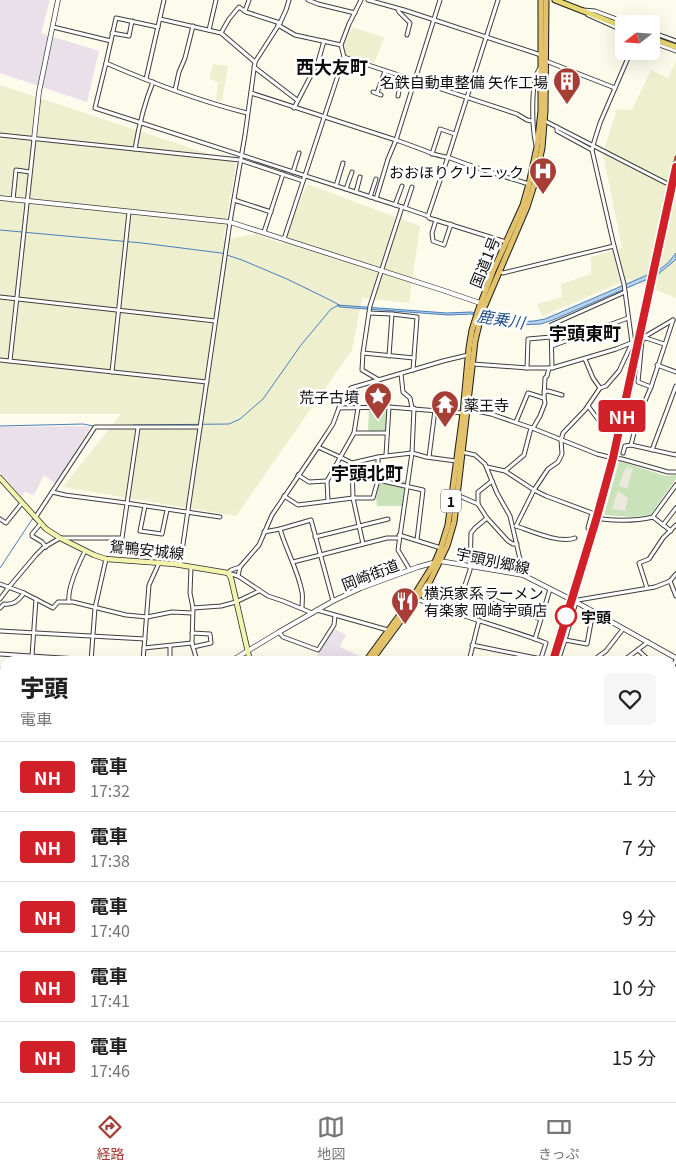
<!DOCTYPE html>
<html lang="ja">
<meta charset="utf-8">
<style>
body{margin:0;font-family:Georgia,"Noto Sans JP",serif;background:#f6f6f6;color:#222;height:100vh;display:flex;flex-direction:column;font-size:19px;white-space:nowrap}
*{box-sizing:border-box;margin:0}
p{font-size:16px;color:#767676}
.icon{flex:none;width:28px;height:28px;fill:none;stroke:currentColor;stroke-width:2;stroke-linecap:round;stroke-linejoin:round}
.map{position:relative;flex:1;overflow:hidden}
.sheet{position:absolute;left:0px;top:656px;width:676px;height:446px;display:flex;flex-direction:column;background:#fff;border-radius:15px 15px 0 0;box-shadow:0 5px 20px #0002}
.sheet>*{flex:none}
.badge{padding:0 10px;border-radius:4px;font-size:18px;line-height:32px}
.needle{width:32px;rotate:253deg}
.tools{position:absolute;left:615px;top:15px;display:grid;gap:10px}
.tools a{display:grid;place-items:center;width:45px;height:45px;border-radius:5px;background:#fff;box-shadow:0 5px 20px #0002;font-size:25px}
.map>.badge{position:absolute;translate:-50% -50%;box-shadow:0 0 0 2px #fff}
.round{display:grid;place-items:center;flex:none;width:52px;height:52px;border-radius:5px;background:#f6f6f6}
.headline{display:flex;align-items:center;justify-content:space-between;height:85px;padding:0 20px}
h1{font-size:24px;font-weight:800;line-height:38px}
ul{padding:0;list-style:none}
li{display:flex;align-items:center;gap:15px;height:70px;padding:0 20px;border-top:1px solid #e0e0e0}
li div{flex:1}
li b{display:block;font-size:19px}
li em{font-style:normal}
li .badge{min-width:55px;font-weight:700;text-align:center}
.tab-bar{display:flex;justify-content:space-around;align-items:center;height:70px;border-top:1px solid #e0e0e0;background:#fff;font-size:14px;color:#767676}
.tab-bar a{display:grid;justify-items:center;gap:2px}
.tab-bar .on{color:#a73e36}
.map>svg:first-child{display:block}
.industrial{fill:#e9e0e9}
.farmland{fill:#eeefcf}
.green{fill:#cae2ba}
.forest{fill:#add09c}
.plaza{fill:#ebe9dc}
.water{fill:#b7d2ed;stroke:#487fba}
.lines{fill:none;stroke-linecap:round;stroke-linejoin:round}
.stream{stroke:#487fba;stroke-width:1}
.minor-casing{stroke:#3e3e3e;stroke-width:5}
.tertiary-casing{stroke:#3e3e3e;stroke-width:5.5}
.secondary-casing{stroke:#2d2d2d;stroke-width:6}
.primary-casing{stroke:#1c1c1c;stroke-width:7}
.trunk-casing{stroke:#1c1c1c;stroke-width:7}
.minor{stroke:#fff;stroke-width:3}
.tertiary{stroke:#fff;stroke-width:4}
.secondary{stroke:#f3f4af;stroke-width:4.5}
.primary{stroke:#e6d772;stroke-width:5}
.trunk{stroke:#e3c26c;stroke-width:5}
.rail-casing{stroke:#a73e36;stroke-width:3}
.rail{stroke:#fff;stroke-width:1;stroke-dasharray:4;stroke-linecap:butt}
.line-casing{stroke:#fff;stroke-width:11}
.line{stroke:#d12027;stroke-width:8}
.stop-dot{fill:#fff;stroke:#d12027;stroke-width:2.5}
.labels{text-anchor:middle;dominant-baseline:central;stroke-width:5;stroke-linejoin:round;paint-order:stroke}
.shield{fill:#fff;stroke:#545454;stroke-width:1}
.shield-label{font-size:14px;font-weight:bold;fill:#0b0b0b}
.poi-label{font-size:15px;fill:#0b0b0b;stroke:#fff;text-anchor:end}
.street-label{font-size:15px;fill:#0b0b0b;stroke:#fff}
.stop-label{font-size:15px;font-weight:bold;fill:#0b0b0b;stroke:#fff;text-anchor:start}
.water-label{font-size:16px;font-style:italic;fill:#26538b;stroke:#fff}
.quarter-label{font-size:18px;font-weight:bold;fill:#0b0b0b;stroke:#fff}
</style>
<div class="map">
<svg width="676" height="1102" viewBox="0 0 676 1102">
<rect width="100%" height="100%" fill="#fcfbec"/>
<g class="industrial">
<path d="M0,0H50L41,33L99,51L87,102L0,73Z"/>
<path d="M91,426L56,484L44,475L34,495L25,492L21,496L0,472V427Z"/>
<path d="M334,629L346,635L340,647L364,658L361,661H314Z"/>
<path d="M676,951V1102H620L622,1098H671V955Z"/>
</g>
<g class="farmland">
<path d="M353,27L384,38L374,63L346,55L343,46Z"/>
<path d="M676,61V298L629,279L542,316L537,304L562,297L561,284L591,274V257L622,248L603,154L617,109L632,110L651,70L668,78Z"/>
<path d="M213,64L228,66L222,101L216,100L218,82L209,79Z"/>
<path d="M0,85L236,163L223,240L256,234L283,244L307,184L420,226L409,303L362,298L352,350L236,516L63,487L121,414H0Z"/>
</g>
<g class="green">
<path d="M388,408L385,431H368L369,410Z"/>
<path d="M619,461L666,476L676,475V479L650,515L632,517L604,515Z"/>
<path d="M380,479L406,481L402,506H377L376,498Z"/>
</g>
<path class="forest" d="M4,1066L5,1098H55L58,1099V1102H0V1075Z"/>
<g class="plaza">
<path d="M626,467L633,468L627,489L619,485Z"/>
<path d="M618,491L628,498L625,511L612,509Z"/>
</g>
<path class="water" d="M676,253V259L673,262L657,275L553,320L541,324L515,325L471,314L448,315L340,307L337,305L447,313L471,312L517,322L534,321L545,319L659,270L668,263Z"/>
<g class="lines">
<g class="stream">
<path d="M0,230L142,243L221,253L242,260L287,279L330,300L339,305"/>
<path d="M133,425L229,424L240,419L263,399L301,345L331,309L339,305"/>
<path d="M0,426L83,424L94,426"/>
<path d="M42,504L53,489"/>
<path d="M0,568L33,518"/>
<path d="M671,939L676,937"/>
<path d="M623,1102L625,1098"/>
</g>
<g class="minor-casing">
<g id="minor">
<path d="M308,0L318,4L355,13"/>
<path d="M368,0L404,10L541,55"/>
<path d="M398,10L399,12L410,23L407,35"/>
<path d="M583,10L595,11L630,24"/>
<path d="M245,11L249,0"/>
<path d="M588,15L624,31"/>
<path d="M160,19L221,33L255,62"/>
<path d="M278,25L295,35L341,45"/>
<path d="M53,27L111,41"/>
<path d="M158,27L116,18L106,63C152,83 199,101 247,113"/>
<path d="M209,30L216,0"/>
<path d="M651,32L676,41"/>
<path d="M112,33L129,36L132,21"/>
<path d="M221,33L229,19L239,7L246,12L280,23"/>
<path d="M651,42L676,51"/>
<path d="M344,57L517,114L527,120L532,121"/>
<path d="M546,61L615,88"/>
<path d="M106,63L95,108L405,208L428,216L429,218L506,242"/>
<path d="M254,67L297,100"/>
<path d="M146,79L164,0"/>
<path d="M175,90L179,72L185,58L193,26"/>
<path d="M373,92L381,95"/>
<path d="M251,93C300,109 350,125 399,141C410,145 421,149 431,153C437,156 444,156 450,158C476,168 502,176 529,184"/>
<path d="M377,93L385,71"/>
<path d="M398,96L402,76"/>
<path d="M294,108L318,62L324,41"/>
<path d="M545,121L666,183"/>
<path d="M557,127V131L592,150"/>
<path d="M0,135L240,160L303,181"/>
<path d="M536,145C532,129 530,80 540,68"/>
<path d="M135,149C139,125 144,104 153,82"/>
<path d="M432,154L440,129L455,134"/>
<path d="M293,172L299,153"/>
<path d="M336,186L343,163"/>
<path d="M346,189L352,172"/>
<path d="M356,192L360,177"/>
<path d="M370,197L376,179"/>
<path d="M376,199L388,159L396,140L440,0"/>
<path d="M13,200L16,170L30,172"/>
<path d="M234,200L271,212"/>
<path d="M395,205L402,186"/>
<path d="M405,208L412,187"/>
<path d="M428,216L448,157L498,0"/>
<path d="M436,220L432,233L433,241L444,245L451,224"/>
<path d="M264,232L283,174"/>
<path d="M284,239L344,57L341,45L349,24L361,0"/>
<path d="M499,271L503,273L614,246"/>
<path d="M0,297L215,321"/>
<path d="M369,313L392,314L417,317L413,370"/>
<path d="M673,320L651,387L638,417L631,445L676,455V454"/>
<path d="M639,340L673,320"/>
<path d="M552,346L628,318"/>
<path d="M363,353L414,358"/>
<path d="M389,356L392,314"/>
<path d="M585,359L593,378L600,388"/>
<path d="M0,360L207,382"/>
<path d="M10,361L34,139"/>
<path d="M473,364L527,368H552L616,349L631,343"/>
<path d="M657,365L676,372"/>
<path d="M527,368L528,339L551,337"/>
<path d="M552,368L551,325L625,292"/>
<path d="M112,372L129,212"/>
<path d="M401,374L403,392L410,398L412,408"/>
<path d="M379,380L362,370L363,353L370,306L402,207"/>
<path d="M651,387L638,382L642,340L646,338L664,344"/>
<path d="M544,392L548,391L562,395"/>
<path d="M588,406C595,415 600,424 610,428"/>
<path d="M339,408L389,407L463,413"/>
<path d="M467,409L491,414L532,428L597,454L613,458L622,459L668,472H676"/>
<path d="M516,422L528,393L544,398"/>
<path d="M533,428L540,416L545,403L544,398L545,378L547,376L549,368"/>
<path d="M354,433H387"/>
<path d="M318,447L340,457L352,463L378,457L412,453L426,457L456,461"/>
<path d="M652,450L676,386"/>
<path d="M462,452L475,455L485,464L497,493L510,516L523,572V575"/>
<path d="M623,453L625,446L631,445"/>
<path d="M386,455L389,407"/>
<path d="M378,457V480L423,490L417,540"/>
<path d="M429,457L435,410"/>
<path d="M352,463L353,498L363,544"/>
<path d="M487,467L505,471L534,490L546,496L592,513L588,528"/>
<path d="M505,471L524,455L531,428"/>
<path d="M298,475L309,482L327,481"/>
<path d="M492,481L478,492V504L487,518L508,541L513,544H517"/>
<path d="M52,492L65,495L126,503L220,517"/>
<path d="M457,495L478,504"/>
<path d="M284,496L298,505L353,498H373L378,480"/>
<path d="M328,501L327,481L354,433L358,408"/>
<path d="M145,506L140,531L162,534L167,510"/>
<path d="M653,517L654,515L676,485"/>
<path d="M653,517L671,531"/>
<path d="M35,518L95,427H200"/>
<path d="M0,519L6,523L22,503"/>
<path d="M602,519C619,521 636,521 653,517"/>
<path d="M41,523L32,534V536L42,542L46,547"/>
<path d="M663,525L676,508"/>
<path d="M516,526L534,490L548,469L558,462L562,454L561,440L563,433L585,410L600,388L606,386L619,371L632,343L624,284L614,246L592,150L594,142L600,123L631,51"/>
<path d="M516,526C531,531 560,544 575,538"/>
<path d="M280,529C286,550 298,570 302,592C303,597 302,603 302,608"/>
<path d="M264,532L280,529L311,520L333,601"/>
<path d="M399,535L441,548"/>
<path d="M315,537L388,519"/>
<path d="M293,562L387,538H399"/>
<path d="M180,565L230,222L245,135L255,62L280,23L286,10L289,0"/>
<path d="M191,567L190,593L193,608L192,643L197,661"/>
<path d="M410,570L398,550L412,453L414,408"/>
<path d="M229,572L231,570L240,567"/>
<path d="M228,573L238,576L268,596L283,601L312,613"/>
<path d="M238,576L240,567L259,545L272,515L318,447L333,424L343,397L351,388L443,361L468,355"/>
<path d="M670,581L676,596"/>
<path d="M0,584L24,593L53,608L58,602H73L126,615L147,617L172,612L192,613"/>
<path d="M464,587L540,619"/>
<path d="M647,588L639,563L649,559L663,538L676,525"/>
<path d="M0,599L9,587L36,555L43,548L60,538H122L138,428"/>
<path d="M417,599C459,616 503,627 546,643L540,661"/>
<path d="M69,602C67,589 79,563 85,551"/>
<path d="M0,608L4,604C14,605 18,601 24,593"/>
<path d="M193,608L221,606L236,602L259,591"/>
<path d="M317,610L388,630"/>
<path d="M456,612L470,570L471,533L475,528L487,518"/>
<path d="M593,612L587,644L565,640L576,602L578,600L655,587L670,581L676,574"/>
<path d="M0,631L145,639"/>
<path d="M279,632L283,637L318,650L334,625L335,616"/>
<path d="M192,633L210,634L211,643L193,647"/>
<path d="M535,639L550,589"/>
<path d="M472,645L541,659"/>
<path d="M170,646V661"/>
<path d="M144,648L192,643"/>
<path d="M638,650L650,661"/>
<path d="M0,654L108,661"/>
<path d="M32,656L36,599"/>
<path d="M91,661L95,608L106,559"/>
<path d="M143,661L149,585L159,563"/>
<path d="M469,661L479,620"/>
<path d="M558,661L565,640"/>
<path d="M592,661L606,651L623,629"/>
<path d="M623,661L648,642"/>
<path d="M0,670L5,679"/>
<path d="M671,670L676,660"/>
<path d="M671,715L676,716"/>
<path d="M0,732L5,729"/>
<path d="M0,761L5,771"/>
<path d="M671,762L676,750"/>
<path d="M671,775L676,777"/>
<path d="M671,798L676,800"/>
<path d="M671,819L676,821"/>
<path d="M0,839L5,849"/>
<path d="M671,840L676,823"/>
<path d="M671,846L676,845"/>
<path d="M671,862L676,861"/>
<path d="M671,902L676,901"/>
<path d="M671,936L676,934"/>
<path d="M0,953L5,947"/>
<path d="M0,966L5,970"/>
<path d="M0,1062L5,1053"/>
<path d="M248,1098L265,1102"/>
<path d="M144,1102L146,1098"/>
<path d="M225,1102L226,1098"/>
<path d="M322,1102L323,1098"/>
<path d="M615,1102L617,1098"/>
</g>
</g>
<g class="tertiary-casing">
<g id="tertiary">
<path d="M34,139L39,92L58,0"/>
<path d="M0,198L230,222L442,290L483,304"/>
<path d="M231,661L279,632L333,601L361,588L418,567L440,561L523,575L576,602L676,658"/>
<path d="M0,792L5,789"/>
<path d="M558,1098L566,1102"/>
<path d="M93,1102L95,1098"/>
</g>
</g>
<g class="secondary-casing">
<path id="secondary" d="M0,478L46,529L60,538L94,555L106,559L174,564L228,573L231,578L250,661"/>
</g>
<g class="primary-casing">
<g id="primary">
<path d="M555,0L624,27"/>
<path d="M651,38L676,47"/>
</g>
</g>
<g class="trunk-casing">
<g id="trunk">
<path d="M366,661L413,597L435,562L441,548L448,525L463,413L469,348L472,330L478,311L493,271L523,205L529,184L537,147L541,111V0"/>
<path d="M371,661L430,581L447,546L454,522L475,341L482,312L527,207L534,185L542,148L545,111L546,0"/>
<path d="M267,1102L268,1098"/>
<path d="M271,1102L272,1098"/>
</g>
</g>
<use href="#minor" class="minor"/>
<use href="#tertiary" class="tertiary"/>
<use href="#secondary" class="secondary"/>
<use href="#primary" class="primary"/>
<use href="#trunk" class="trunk"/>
<g class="rail-casing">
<g id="rail">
<path d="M551,661L611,457L676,157"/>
<path d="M418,1102L419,1098"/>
</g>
</g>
<use href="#rail" class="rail"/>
</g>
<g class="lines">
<g class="line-casing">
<path id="line" d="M553,661L596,520L613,458L676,167"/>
</g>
<use href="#line" class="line"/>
</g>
<defs>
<g id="building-pin" transform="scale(1.4375)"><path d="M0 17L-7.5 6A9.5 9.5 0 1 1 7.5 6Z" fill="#a73e36" stroke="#fff"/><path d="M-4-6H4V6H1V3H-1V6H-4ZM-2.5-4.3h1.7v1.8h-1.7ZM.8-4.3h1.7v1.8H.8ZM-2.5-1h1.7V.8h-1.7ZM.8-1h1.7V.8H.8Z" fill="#fff"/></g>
<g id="hospital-pin" transform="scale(1.4375)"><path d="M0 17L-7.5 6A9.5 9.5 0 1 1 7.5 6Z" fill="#a73e36" stroke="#fff"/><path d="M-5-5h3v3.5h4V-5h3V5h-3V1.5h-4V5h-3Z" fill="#fff"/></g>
<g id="sight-pin" transform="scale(1.4375)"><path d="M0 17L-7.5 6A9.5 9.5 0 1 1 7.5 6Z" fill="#a73e36" stroke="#fff"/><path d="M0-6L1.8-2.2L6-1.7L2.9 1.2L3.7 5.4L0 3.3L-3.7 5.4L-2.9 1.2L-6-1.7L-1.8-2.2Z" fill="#fff"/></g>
<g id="temple-pin" transform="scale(1.4375)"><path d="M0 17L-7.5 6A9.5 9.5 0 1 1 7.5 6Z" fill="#a73e36" stroke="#fff"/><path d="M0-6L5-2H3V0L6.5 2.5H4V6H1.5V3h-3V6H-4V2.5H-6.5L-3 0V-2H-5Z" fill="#fff"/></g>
<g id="restaurant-pin" transform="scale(1.4375)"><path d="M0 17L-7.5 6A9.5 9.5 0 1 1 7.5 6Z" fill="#a73e36" stroke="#fff"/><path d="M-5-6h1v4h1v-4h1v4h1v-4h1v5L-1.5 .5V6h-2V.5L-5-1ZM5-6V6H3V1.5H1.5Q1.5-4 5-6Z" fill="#fff"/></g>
</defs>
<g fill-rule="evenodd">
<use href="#building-pin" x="567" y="81"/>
<use href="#hospital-pin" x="543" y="171"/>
<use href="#sight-pin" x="378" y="396"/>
<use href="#temple-pin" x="445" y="404"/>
<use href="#restaurant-pin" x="405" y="601"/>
</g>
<circle class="stop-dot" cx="566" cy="616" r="10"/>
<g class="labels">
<rect class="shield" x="441" y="489.5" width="20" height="23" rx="4"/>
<g class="shield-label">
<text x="451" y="501">1</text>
</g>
<g class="poi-label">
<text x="548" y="81">名鉄自動車整備 矢作工場</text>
<text x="524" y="171">おおほりクリニック</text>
<text x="359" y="396">荒子古墳</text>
<text x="464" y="404" text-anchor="start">薬王寺</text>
<text x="424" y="592" text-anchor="start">横浜家系ラーメン<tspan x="424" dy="17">有楽家 岡崎宇頭店</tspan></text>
</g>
<g class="street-label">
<text transform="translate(484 262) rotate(-68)">国道1号</text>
<text transform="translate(147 549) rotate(6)">鴛鴨安城線</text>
<text transform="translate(493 560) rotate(12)">宇頭別郷線</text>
<text transform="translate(370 574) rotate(-21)">岡崎街道</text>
</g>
<g class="stop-label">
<text x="581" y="616">宇頭</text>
</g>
<g class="water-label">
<text transform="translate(501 318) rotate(9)">鹿乗川</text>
</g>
<g class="quarter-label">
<text x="332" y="66">西大友町</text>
<text x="585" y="332">宇頭東町</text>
<text x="367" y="472">宇頭北町</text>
</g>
</g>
</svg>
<div class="tools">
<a><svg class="needle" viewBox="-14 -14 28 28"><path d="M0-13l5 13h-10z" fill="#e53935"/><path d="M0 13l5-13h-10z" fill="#767676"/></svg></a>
</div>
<b class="badge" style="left:622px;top:416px;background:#d12027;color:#fff">NH</b>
<section class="sheet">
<div class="headline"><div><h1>宇頭</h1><p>電車</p></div><a class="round"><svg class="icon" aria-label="heart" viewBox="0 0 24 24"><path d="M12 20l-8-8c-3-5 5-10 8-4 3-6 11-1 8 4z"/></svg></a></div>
<ul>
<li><span class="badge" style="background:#d12027;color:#fff">NH</span><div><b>電車</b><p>17:32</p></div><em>1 分</em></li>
<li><span class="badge" style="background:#d12027;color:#fff">NH</span><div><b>電車</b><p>17:38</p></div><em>7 分</em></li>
<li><span class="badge" style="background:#d12027;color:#fff">NH</span><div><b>電車</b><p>17:40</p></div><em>9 分</em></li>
<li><span class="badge" style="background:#d12027;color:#fff">NH</span><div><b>電車</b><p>17:41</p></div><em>10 分</em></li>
<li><span class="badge" style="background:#d12027;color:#fff">NH</span><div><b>電車</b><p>17:46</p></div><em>15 分</em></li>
</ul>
</section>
</div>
<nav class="tab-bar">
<a class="on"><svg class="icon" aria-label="directions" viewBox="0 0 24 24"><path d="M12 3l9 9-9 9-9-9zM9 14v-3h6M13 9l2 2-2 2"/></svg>経路</a>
<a><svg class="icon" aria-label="map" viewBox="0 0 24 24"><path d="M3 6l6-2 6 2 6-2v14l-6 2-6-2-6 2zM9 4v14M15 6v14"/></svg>地図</a>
<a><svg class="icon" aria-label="tickets" viewBox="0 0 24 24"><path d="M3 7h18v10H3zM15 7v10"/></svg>きっぷ</a>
</nav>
